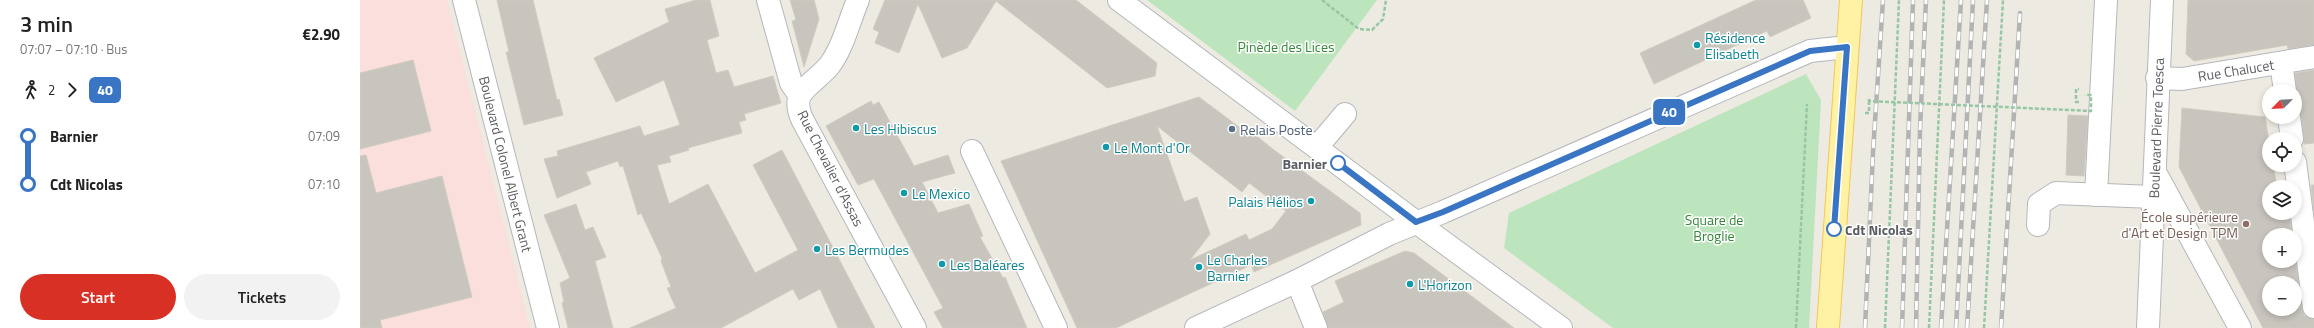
<!DOCTYPE html>
<meta charset="utf-8">
<style>
body{margin:0;font-family:"Titillium Web",sans-serif;background:#f2f2f2;color:#222;height:100vh;display:flex;flex-direction:column;font-size:15px;white-space:nowrap}
*{box-sizing:border-box;margin:0}
p{font-size:13px;color:#767676}
.icon{flex:none;width:22px;height:22px;fill:none;stroke:currentColor;stroke-width:2;stroke-linecap:round;stroke-linejoin:round}
.map{position:relative;flex:1;overflow:hidden}
.details{display:flex;flex-direction:column;background:#fff;width:360px}
.details>*{flex:none}
.badge{padding:0 8px;border-radius:6px;font-size:14px;line-height:26px}
.needle{width:26px;rotate:246deg}
.fabs{position:absolute;left:1902px;top:84px;display:grid;gap:8px}
.fabs a{display:grid;place-items:center;width:40px;height:40px;border-radius:50%;background:#fff;box-shadow:0 2px 6px #0003;font-size:20px}
.map>.badge{position:absolute;translate:-50% -50%;box-shadow:0 0 0 2px #fff}
.legs{display:flex;align-items:center;gap:6px;height:44px;padding:0 20px;font-size:13px}
.legs p{margin-inline-start:auto}
.overview{display:flex;align-items:center;justify-content:space-between;height:68px;padding:0 20px}
h1{font-size:22px;font-weight:600;line-height:30px}
.action{display:flex;gap:8px;margin-top:auto;padding:8px 20px}
.action a{flex:1;height:46px;border-radius:24px;background:#d93025;color:#fff;font-size:16px;font-weight:600;line-height:46px;text-align:center}
.action a+a{background:#f2f2f2;color:#222}
ul{padding:0 20px;list-style:none}
li{display:flex;align-items:center;gap:14px;height:48px;font-size:15px}
li i{display:grid;place-items:center;width:6px;height:100%;margin:0 5px;background:currentColor}
li i::after{content:'';width:10px;height:10px;margin:-5px;border:3px solid;border-radius:50%;background:#fff}
li p{margin-inline-start:auto}
li:first-child i{background:linear-gradient(#0000 50%,currentColor 0)}
li:last-child i{background:linear-gradient(currentColor 50%,#0000 0)}
main{display:flex;flex:1;min-height:0}
.map>svg:first-child{display:block}
.medical{fill:#fbdfdc}
.green{fill:#bde5bd}
.building{fill:#c8c4be;stroke:#d1ccbf;fill-rule:evenodd}
.lines{fill:none;stroke-linecap:round;stroke-linejoin:round}
.minor-casing{stroke:#b4b7bc;stroke-width:24}
.major-casing{stroke:#f2c855;stroke-width:24}
.path{stroke:#96c6a4;stroke-width:2.5;stroke-dasharray:4 2;stroke-linecap:butt}
.minor{stroke:#fff;stroke-width:22}
.major{stroke:#fff2a4;stroke-width:22}
.rail-casing{stroke:#b2b3b3;stroke-width:4.5}
.rail{stroke:#fff;stroke-width:3;stroke-dasharray:9;stroke-linecap:butt}
.path-bridge{stroke:#96c6a4;stroke-width:2.5;stroke-dasharray:4 2;stroke-linecap:butt}
.line-1-casing{stroke:#fff;stroke-width:9}
.line-1{stroke:#3a75c4;stroke-width:6}
.culture-dot{fill:#0f9aa8;stroke:#fff;stroke-width:1.5}
.service-dot{fill:#5c6f8a;stroke:#fff;stroke-width:1.5}
.stop-1-dot{fill:#fff;stroke:#3a75c4;stroke-width:2}
.education-dot{fill:#8d6e63;stroke:#fff;stroke-width:1.5}
.labels{text-anchor:middle;dominant-baseline:central;stroke-width:3;stroke-linejoin:round;paint-order:stroke}
.culture-label{font-size:14px;fill:#0d838f;stroke:#fff;text-anchor:start}
.park-label{font-size:14px;fill:#348639;stroke:#fff}
.street-label{font-size:14px;fill:#5a5d62;stroke:#fff}
.service-label{font-size:14px;fill:#4e5e75;stroke:#fff;text-anchor:start}
.stop-label{font-size:14px;font-weight:bold;fill:#5a5d62;stroke:#fff;text-anchor:end}
.education-label{font-size:14px;fill:#785e54;stroke:#fff;text-anchor:end}
</style>
<main>
<section class="details">
<div class="overview"><div><h1>3 min</h1><p>07:07 – 07:10 · Bus</p></div><b>€2.90</b></div>
<div class="legs"><svg class="icon" aria-label="walk" viewBox="0 0 24 24"><circle cx="13" cy="4" r="2"/><path d="M13 8l-2 6 4 7M11 14l-3 7M7 12l3-4h3l4 4"/></svg>2<svg class="icon" aria-label="forward" viewBox="0 0 24 24"><path d="M9 5l7 7-7 7"/></svg><b class="badge" style="background:#3a75c4;color:#fff">40</b></div>
<ul>
<li><i style="color:#3a75c4"></i><b>Barnier</b><p>07:09</p></li>
<li><i style="color:#3a75c4"></i><b>Cdt Nicolas</b><p>07:10</p></li>
</ul>
<div class="action"><a>Start</a><a>Tickets</a></div>
</section>
<div class="map">
<svg width="1954" height="328" viewBox="0 0 1954 328">
<rect width="100%" height="100%" fill="#edeae1"/>
<path class="medical" d="M0,0H87L170,328H0Z"/>
<g class="green">
<path d="M787,0H1017L935,111Z"/>
<path d="M1446,74L1461,100L1449,328H1253L1144,248L1149,213Z"/>
</g>
<g class="building">
<path d="M137,0H173L197,100L199,99L203,115L164,125L146,52H149Z"/>
<path d="M336,0H350L359,36L347,40L356,73L368,70L374,87L413,76L421,103L384,114L386,120L379,122L382,133L328,148L329,150L309,156L311,162L297,165L309,204L348,184L395,273L438,250L393,165L422,150L515,328H478L460,289L439,300L433,289L361,328H270L316,308L307,288L311,287L301,261L302,258L281,213L278,215L263,166L260,167L258,161L226,172L231,184L197,198L184,159L198,156L197,151L280,126L284,136L320,125L304,80L256,102L234,58L309,22L305,9Z"/>
<path d="M430,0H454L459,19L444,67L432,21L436,20Z"/>
<path d="M525,0H716L797,63L795,76L747,88L636,1L607,48L582,58L558,4L539,53L515,43L519,32L513,29Z"/>
<path d="M1396,0H1443L1451,18L1410,37L1407,31L1294,84L1280,53Z"/>
<path d="M1828,0H1954V45L1928,49L1927,45L1834,61L1826,54Z"/>
<path d="M53,60L71,131L0,149V73Z"/>
<path d="M1954,70V143L1944,144L1941,115L1936,96L1935,73Z"/>
<path d="M839,97L883,130L888,129L914,150L1000,213L1001,225L894,272L891,265L756,328H717L641,161ZM797,126L882,192L889,183L926,211L912,229L889,240L886,234L830,260L850,234L837,197L824,202Z"/>
<path d="M511,101L513,105L519,102L554,166L588,155L595,173L562,182L578,213L609,204L623,236L620,237L643,278L645,277L667,328H583L574,312L583,308L514,179L498,185L466,126Z"/>
<path d="M1822,108L1905,117L1909,141V165H1913L1917,187H1909V213H1929L1932,235H1909V261H1935V258L1942,309L1944,315L1954,319V328H1903L1819,167ZM1909,283H1935V309H1909Z"/>
<path d="M1708,115L1728,116L1724,176L1706,175Z"/>
<path d="M6,155L16,193L82,176L112,297L20,320L22,328H0V156Z"/>
<path d="M1951,185H1954V211Z"/>
<path d="M216,204L225,230L233,227L246,257L235,261L253,328H208L202,303L204,302L200,283L210,278L184,215Z"/>
<path d="M1045,251L1054,253L1154,328H968L963,312L984,302L975,281Z"/>
</g>
<g class="lines">
<g class="minor-casing">
<g id="minor">
<path d="M104,0L188,328"/>
<path d="M408,0L431,83L436,90L442,92"/>
<path d="M498,0C489,21 483,48 469,66C462,75 442,88 439,98C437,105 439,112 442,119L555,328"/>
<path d="M759,0L1056,222L1201,328"/>
<path d="M1921,63L1925,91"/>
<path d="M1797,78L1822,79L1954,57"/>
<path d="M1929,117L1932,139"/>
<path d="M957,147L985,114"/>
<path d="M612,151L696,328"/>
<path d="M1935,162L1954,307"/>
<path d="M1795,172L1880,328"/>
<path d="M1736,195L1746,0"/>
<path d="M1678,225L1679,204L1696,193L1793,197"/>
<path d="M937,281L956,328"/>
<path d="M836,328L937,281L1029,234L1083,212L1450,51L1487,47"/>
<path d="M1788,328L1802,0"/>
</g>
</g>
<g class="major-casing">
<path id="major" d="M1468,328L1491,0"/>
</g>
<g class="path">
<path d="M962,0L999,29L1012,30L1023,19L1026,0"/>
<path d="M1719,102H1716V89H1719"/>
<path d="M1505,113H1509V101"/>
<path d="M1436,328L1447,104"/>
<path d="M1525,328L1539,0"/>
<path d="M1569,328L1584,0"/>
<path d="M1624,328L1643,0"/>
</g>
<use href="#minor" class="minor"/>
<use href="#major" class="major"/>
<g class="rail-casing">
<g id="rail">
<path d="M1505,328L1513,152L1523,0"/>
<path d="M1542,328L1553,0"/>
<path d="M1556,328L1560,129L1566,0"/>
<path d="M1581,328L1601,0"/>
<path d="M1596,328L1613,0"/>
<path d="M1607,328L1627,0"/>
<path d="M1641,328L1660,13"/>
</g>
</g>
<use href="#rail" class="rail"/>
<path class="path-bridge" d="M1509,99V101L1731,111V95H1725"/>
</g>
<g class="lines">
<g class="line-1-casing">
<path id="line-1" d="M978,163L1056,222L1083,212L1450,51L1487,47L1474,229"/>
</g>
<use href="#line-1" class="line-1"/>
</g>
<g class="culture-dot">
<circle cx="1337" cy="45" r="4"/>
<circle cx="496" cy="128" r="4"/>
<circle cx="746" cy="147" r="4"/>
<circle cx="544" cy="193" r="4"/>
<circle cx="951" cy="201" r="4"/>
<circle cx="457" cy="249" r="4"/>
<circle cx="582" cy="264" r="4"/>
<circle cx="839" cy="267" r="4"/>
<circle cx="1050" cy="284" r="4"/>
</g>
<circle class="service-dot" cx="872" cy="129" r="4"/>
<g class="stop-1-dot">
<circle cx="978" cy="163" r="7"/>
<circle cx="1474" cy="229" r="7"/>
</g>
<circle class="education-dot" cx="1886" cy="224" r="4"/>
<g class="labels">
<g class="culture-label">
<text x="1345" y="37">Résidence<tspan x="1345" dy="16">Elisabeth</tspan></text>
<text x="504" y="128">Les Hibiscus</text>
<text x="754" y="147">Le Mont d'Or</text>
<text x="552" y="193">Le Mexico</text>
<text x="943" y="201" text-anchor="end">Palais Hélios</text>
<text x="465" y="249">Les Bermudes</text>
<text x="847" y="259">Le Charles<tspan x="847" dy="16">Barnier</tspan></text>
<text x="590" y="264">Les Baléares</text>
<text x="1058" y="284">L'Horizon</text>
</g>
<g class="park-label">
<text x="926" y="46">Pinède des Lices</text>
<text x="1354" y="219">Square de<tspan x="1354" dy="16">Broglie</tspan></text>
</g>
<g class="street-label">
<text transform="translate(1876 70) rotate(-9)">Rue Chalucet</text>
<text transform="translate(1796 128) rotate(-88)">Boulevard Pierre Toesca</text>
<text transform="translate(146 164) rotate(76)">Boulevard Colonel Albert Grant</text>
<text transform="translate(471 168) rotate(63)">Rue Chevalier d'Assas</text>
</g>
<g class="service-label">
<text x="880" y="129">Relais Poste</text>
</g>
<g class="stop-label">
<text x="967" y="163">Barnier</text>
<text x="1485" y="229" text-anchor="start">Cdt Nicolas</text>
</g>
<g class="education-label">
<text x="1878" y="216">École supérieure<tspan x="1878" dy="16">d'Art et Design TPM</tspan></text>
</g>
</g>
</svg>
<div class="fabs">
<a><svg class="needle" viewBox="-14 -14 28 28"><path d="M0-13l5 13h-10z" fill="#e53935"/><path d="M0 13l5-13h-10z" fill="#767676"/></svg></a>
<a><svg class="icon" aria-label="locate" viewBox="0 0 24 24"><circle cx="12" cy="12" r="6"/><path d="M12 2v4M12 18v4M2 12h4M18 12h4"/></svg></a>
<a><svg class="icon" aria-label="layers" viewBox="0 0 24 24"><path d="M12 4l9 5-9 5-9-5zM3 14l9 5 9-5"/></svg></a>
<a>+</a>
<a>−</a>
</div>
<b class="badge" style="left:1309px;top:112px;background:#3a75c4;color:#fff">40</b>
</div>
</main>
